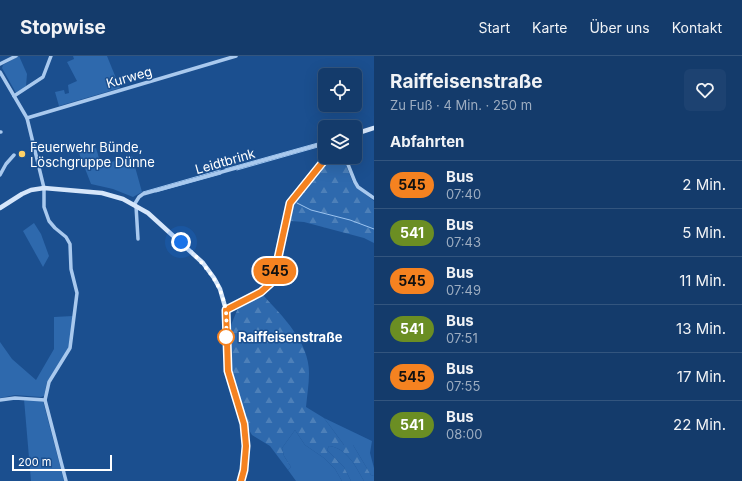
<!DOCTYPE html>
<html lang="de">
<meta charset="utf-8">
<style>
body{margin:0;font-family:Inter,sans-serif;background:#1d4271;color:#f1f3f6;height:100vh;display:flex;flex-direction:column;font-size:15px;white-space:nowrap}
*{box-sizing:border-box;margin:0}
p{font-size:13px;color:#9dadc1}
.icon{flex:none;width:22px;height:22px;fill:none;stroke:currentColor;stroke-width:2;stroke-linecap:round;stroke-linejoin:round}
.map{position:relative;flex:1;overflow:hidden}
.panel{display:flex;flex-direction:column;background:#143b6b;width:368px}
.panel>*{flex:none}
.badge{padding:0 8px;border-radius:13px;font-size:14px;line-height:26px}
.fabs{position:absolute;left:318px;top:12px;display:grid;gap:8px}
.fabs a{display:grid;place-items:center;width:44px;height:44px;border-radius:6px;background:#143b6b;box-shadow:0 4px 16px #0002,0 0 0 1px #33557e;font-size:20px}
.scale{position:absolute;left:12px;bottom:10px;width:100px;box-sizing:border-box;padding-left:4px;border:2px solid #fff;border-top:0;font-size:11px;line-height:14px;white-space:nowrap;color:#fff;-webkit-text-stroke:3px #1b4f8f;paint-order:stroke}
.you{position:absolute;width:20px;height:20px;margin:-10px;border:3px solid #fff;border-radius:50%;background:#1a73e8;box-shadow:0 0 0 6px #1a73e833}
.map>.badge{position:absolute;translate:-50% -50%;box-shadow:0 0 0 2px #fff}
h2{padding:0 16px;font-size:15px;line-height:36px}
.round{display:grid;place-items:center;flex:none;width:42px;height:42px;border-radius:6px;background:#1d4271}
.head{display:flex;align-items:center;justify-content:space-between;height:68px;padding:0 16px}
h1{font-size:19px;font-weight:700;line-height:30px}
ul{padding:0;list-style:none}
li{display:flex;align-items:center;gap:12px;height:48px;padding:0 16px;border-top:1px solid #33557e}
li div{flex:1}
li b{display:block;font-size:15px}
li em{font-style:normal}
li .badge{min-width:44px;font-weight:700;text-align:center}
header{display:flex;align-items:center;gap:24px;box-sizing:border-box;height:56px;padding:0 20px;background:#143b6b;border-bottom:1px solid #33557e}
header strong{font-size:19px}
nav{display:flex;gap:22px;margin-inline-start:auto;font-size:14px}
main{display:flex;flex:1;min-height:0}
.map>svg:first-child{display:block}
.grass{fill:#2e69ad}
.forest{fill:url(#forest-firs)}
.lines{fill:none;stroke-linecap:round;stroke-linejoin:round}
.stream{stroke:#9cc4f0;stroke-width:1}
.street{stroke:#a9c9ee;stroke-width:3.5}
.secondary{stroke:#d6e6fa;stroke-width:4.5}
.line-casing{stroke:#fff;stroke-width:9}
.line{stroke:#f58220;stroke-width:6}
.walk{stroke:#fff;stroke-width:4;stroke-dasharray:0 7.2}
.poi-dot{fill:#ffd166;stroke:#1b4f8f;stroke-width:1.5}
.stop-dot{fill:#fff;stroke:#f58220;stroke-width:2}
.labels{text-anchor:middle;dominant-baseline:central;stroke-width:3;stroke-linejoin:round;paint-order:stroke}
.street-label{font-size:13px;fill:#fff;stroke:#1b4f8f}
.poi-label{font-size:13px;fill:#fff;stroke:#1b4f8f;text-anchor:start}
.stop-label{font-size:13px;font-weight:bold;fill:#fff;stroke:#1b4f8f;text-anchor:start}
</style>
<header>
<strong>Stopwise</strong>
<nav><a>Start</a><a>Karte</a><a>Über uns</a><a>Kontakt</a></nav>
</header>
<main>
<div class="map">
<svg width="374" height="425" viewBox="0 0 374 425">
<defs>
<pattern id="forest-firs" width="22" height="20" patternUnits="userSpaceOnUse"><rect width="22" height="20" fill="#2e69ad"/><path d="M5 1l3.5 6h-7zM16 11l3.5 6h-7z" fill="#4d80b9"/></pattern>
</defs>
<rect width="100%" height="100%" fill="#1b4f8f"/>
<g class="grass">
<path d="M19,0L27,18L26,30L16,37L2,12L3,9Z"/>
<path d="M73,0H107L120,32L59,50L55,36L64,34L65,38L69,37L68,29L77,25L67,6L74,3Z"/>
<path d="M96,92L101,109L132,100L142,136L133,141L113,133L91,128L79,97Z"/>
<path d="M34,167L41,178L49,200L43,211L23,175Z"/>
<path d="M73,260L69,292L47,326L44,340L41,341L15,339L0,342V286L12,303L36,324L54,293V261Z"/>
<path d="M24,343L43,345L64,425H31Z"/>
<path d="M324,362L372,385L370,397L374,412V420L371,419L353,389H344Z"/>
<path d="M295,374L305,389L324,402L335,413L342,425H296L288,414L291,411L284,400L282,392Z"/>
<path d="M329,390C347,392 356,411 364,425H351L344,411L327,394Z"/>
</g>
<g class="forest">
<path d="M332,101H343L353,127L357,132L374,145V187L364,182L304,166L291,165L292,152L297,140Z"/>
<path d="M263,239C283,261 309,286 309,317C309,328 307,340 306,351L324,362L344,389H353L371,419L374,420V425H364C356,411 347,392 329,390L327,394L344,411L351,425H342L335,413L324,402L305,389L295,374L282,392L284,400L291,411L288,414L270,390L252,379L245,367L230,317L229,284V274L238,252Z"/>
</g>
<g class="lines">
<g class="stream">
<path d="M225,113L325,85"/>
<path d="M237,114L325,89"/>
<path d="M143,136L220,114"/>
<path d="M156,136L221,118"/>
<path d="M297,147L311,154L350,164L374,173"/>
</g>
<g class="street">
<path d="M0,8L16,0"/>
<path d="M0,16L27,62L44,132V151L49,165L55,172L66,181L70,188L71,213L77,237L70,292L49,326L45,344L66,425"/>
<path d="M14,40L43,21L51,0"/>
<path d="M27,62L236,0"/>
<path d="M0,76H1"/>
<path d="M345,101L355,126L358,131L374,142"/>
<path d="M0,119L6,108L14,99"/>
<path d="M134,149L139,141L143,138L325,87"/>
<path d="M136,150L138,183"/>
<path d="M0,344L15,342L45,344"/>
</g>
<g class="secondary">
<path d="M355,78L374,72"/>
<path d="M0,152L22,138L31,134L44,132L102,137L123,143L148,157L203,207L214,222L220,233L226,254L228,315L244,368L246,390L244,414L241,425"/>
<path d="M226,254L261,236L271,227L275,216L290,147L327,101"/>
</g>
</g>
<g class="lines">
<g class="line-casing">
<path id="line" d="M241,425L244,414L246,390L244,368L228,315L226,254L261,236L271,227L275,216L290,147L327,101"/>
</g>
<use href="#line" class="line"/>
<path class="walk" d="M181,186C202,206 222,225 226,256C227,266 226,277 226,288V281"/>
</g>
<circle class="poi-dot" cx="22" cy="98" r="4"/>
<circle class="stop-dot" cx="226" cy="281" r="8"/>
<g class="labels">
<g class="street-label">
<text transform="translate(129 21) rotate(-16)">Kurweg</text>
<text transform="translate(225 105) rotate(-16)">Leidtbrink</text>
</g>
<g class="poi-label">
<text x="30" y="91">Feuerwehr Bünde,<tspan x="30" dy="15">Löschgruppe Dünne</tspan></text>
</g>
<g class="stop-label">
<text x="238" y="281">Raiffeisenstraße</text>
</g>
</g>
</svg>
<div class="fabs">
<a><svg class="icon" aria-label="locate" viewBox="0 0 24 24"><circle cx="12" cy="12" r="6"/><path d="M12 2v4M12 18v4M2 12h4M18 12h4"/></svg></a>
<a><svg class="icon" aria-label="layers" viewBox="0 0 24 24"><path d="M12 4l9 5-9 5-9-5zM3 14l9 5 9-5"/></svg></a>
</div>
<div class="scale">200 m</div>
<div class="you" style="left:181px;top:186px"></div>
<b class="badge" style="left:275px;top:215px;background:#f58220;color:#111">545</b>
</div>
<section class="panel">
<div class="head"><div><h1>Raiffeisenstraße</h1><p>Zu Fuß · 4 Min. · 250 m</p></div><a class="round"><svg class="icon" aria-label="heart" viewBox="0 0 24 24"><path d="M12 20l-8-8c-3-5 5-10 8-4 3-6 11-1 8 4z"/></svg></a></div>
<h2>Abfahrten</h2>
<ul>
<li><span class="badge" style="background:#f58220;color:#111">545</span><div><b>Bus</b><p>07:40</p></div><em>2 Min.</em></li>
<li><span class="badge" style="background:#6b8e23;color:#fff">541</span><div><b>Bus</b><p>07:43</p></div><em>5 Min.</em></li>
<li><span class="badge" style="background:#f58220;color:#111">545</span><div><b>Bus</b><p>07:49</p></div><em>11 Min.</em></li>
<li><span class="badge" style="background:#6b8e23;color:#fff">541</span><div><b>Bus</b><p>07:51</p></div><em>13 Min.</em></li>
<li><span class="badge" style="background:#f58220;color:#111">545</span><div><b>Bus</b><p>07:55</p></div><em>17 Min.</em></li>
<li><span class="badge" style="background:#6b8e23;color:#fff">541</span><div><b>Bus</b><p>08:00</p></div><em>22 Min.</em></li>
</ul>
</section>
</main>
